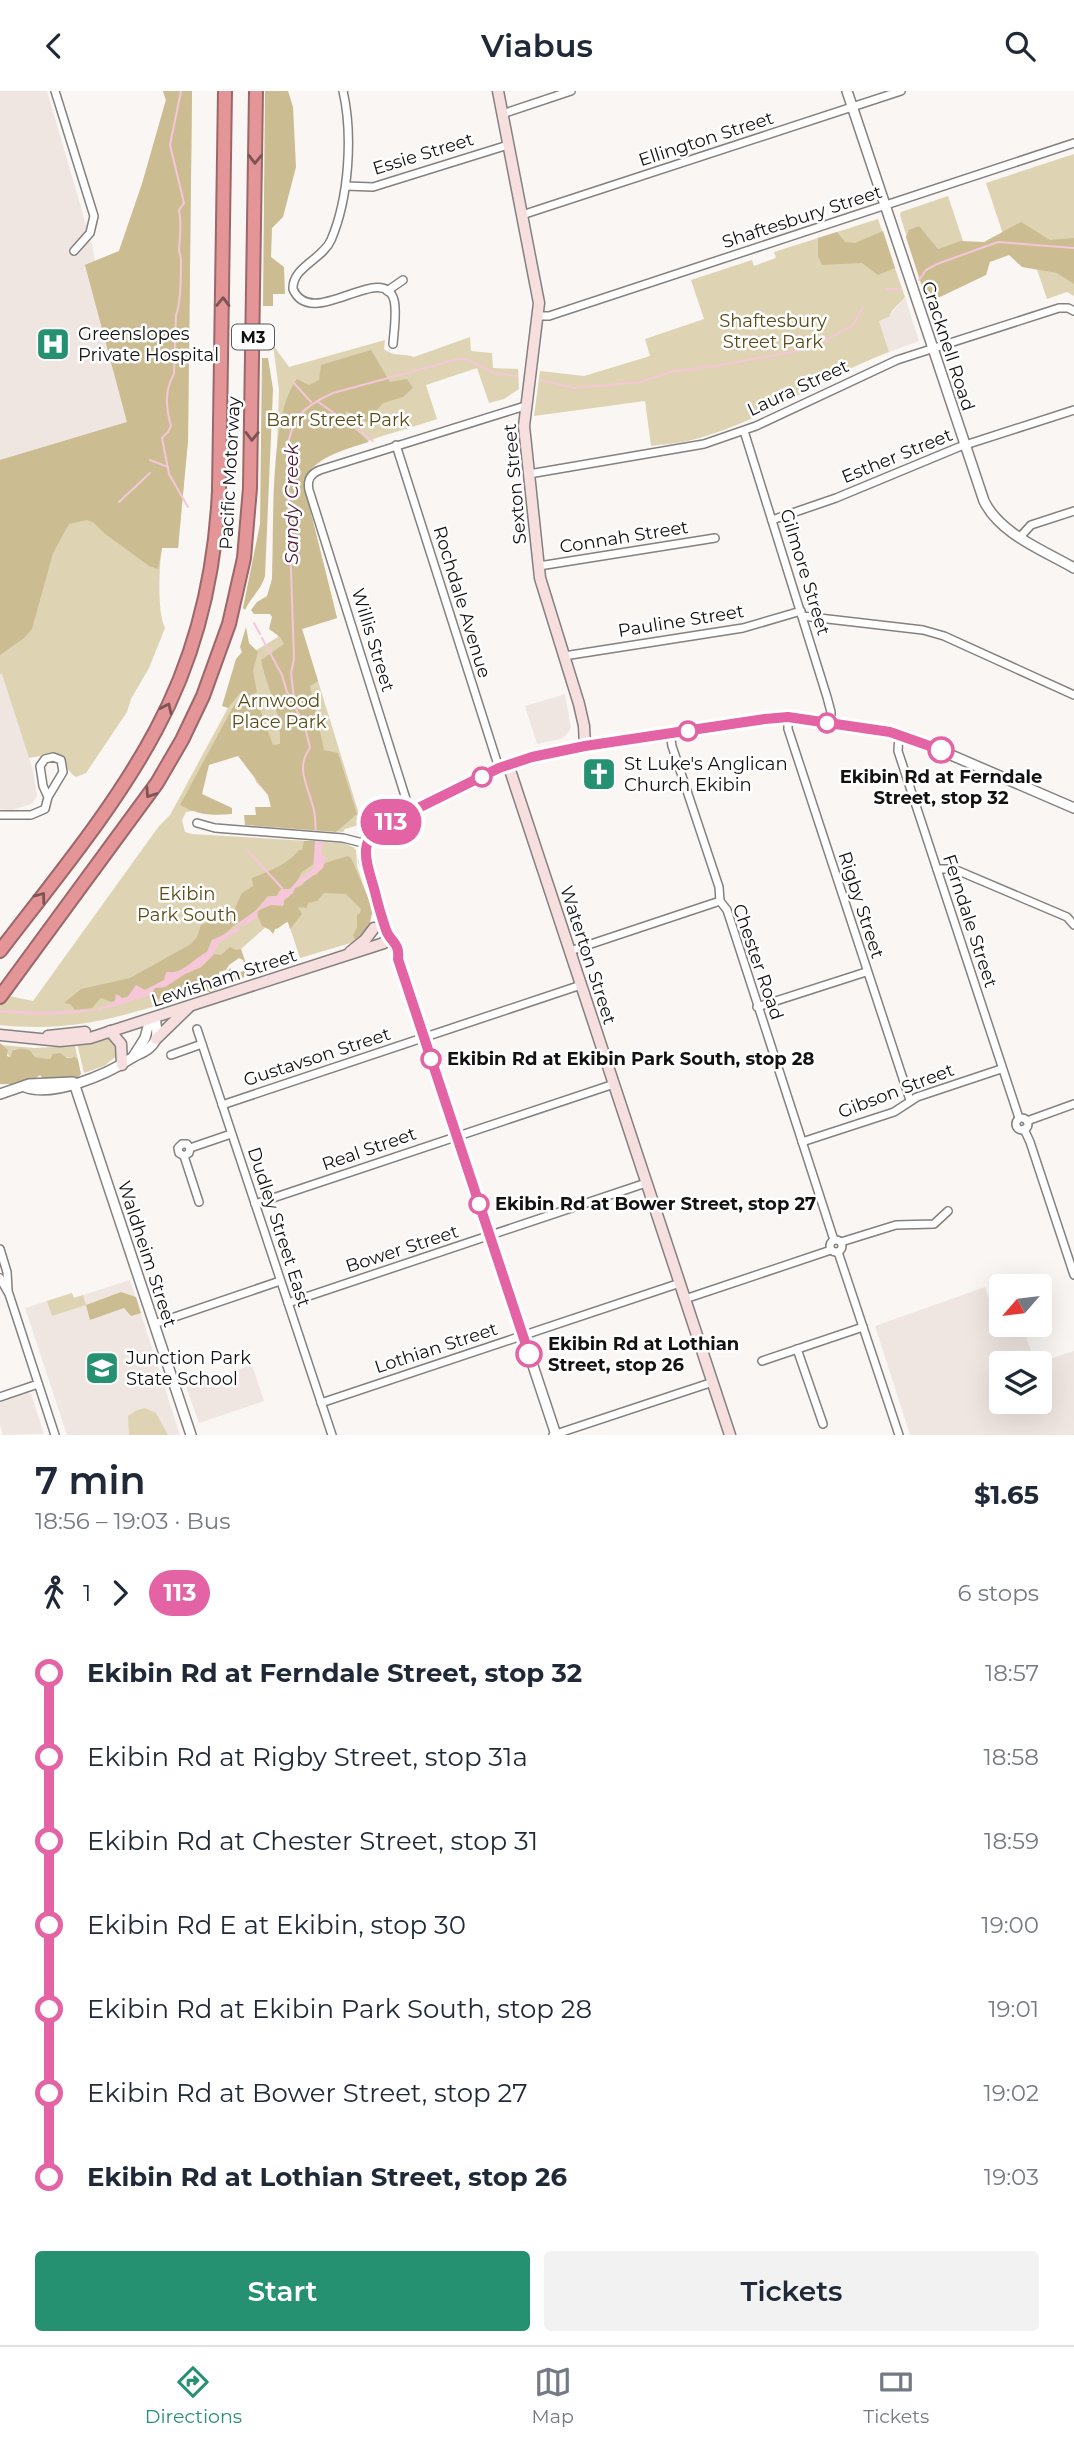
<!DOCTYPE html>
<meta charset="utf-8">
<style>
body{margin:0;font-family:Montserrat,sans-serif;background:#f2f2f3;color:#1f2937;height:100vh;display:flex;flex-direction:column;font-size:26px;white-space:nowrap}
*{box-sizing:border-box;margin:0}
p{font-size:23px;color:#747a83}
.icon{flex:none;width:38px;height:38px;fill:none;stroke:currentColor;stroke-width:2;stroke-linecap:round;stroke-linejoin:round}
.map{position:relative;height:1344px;overflow:hidden}
.drawer{display:flex;flex-direction:column;background:#fff;flex:1}
.drawer>*{flex:none}
.badge{padding:0 14px;border-radius:23px;font-size:24px;line-height:46px}
.needle{width:46px;rotate:242deg}
.fabs{position:absolute;left:989px;top:1183px;display:grid;gap:14px}
.fabs a{display:grid;place-items:center;width:63px;height:63px;border-radius:7px;background:#fff;box-shadow:0 7px 28px #0002;font-size:35px}
.map>.badge{position:absolute;translate:-50% -50%;box-shadow:0 0 0 4px #fff}
.legs{display:flex;align-items:center;gap:10px;height:77px;padding:0 35px;font-size:23px}
.legs p{margin-inline-start:auto}
.head{display:flex;align-items:center;justify-content:space-between;height:119px;padding:0 35px}
h1{font-size:38px;font-weight:600;line-height:52px}
.action{display:flex;gap:14px;margin-top:auto;padding:14px 35px}
.action a{flex:1;height:80px;border-radius:7px;background:#269170;color:#fff;font-size:28px;font-weight:600;line-height:80px;text-align:center}
.action a+a{background:#f2f2f3;color:#1f2937}
ul{padding:0 35px;list-style:none}
li{display:flex;align-items:center;gap:24px;height:84px;font-size:26px}
li i{display:grid;place-items:center;width:10px;height:100%;margin:0 9px;background:currentColor}
li i::after{content:'';width:18px;height:18px;margin:-9px;border:5px solid;border-radius:50%;background:#fff}
li p{margin-inline-start:auto}
li:first-child i{background:linear-gradient(#0000 50%,currentColor 0)}
li:last-child i{background:linear-gradient(currentColor 50%,#0000 0)}
header{display:flex;justify-content:space-between;align-items:center;height:91px;padding:0 35px;background:#fff;font-size:32px;font-weight:600}
.dock{display:flex;justify-content:space-around;align-items:center;height:98px;border-top:2px solid #e0e1e3;background:#fff;font-size:19px;color:#747a83}
.dock a{display:grid;justify-items:center;gap:4px}
.dock .active{color:#269170}
.map>svg:first-child{display:block}
.built{fill:#f0e6e1}
.green{fill:#ded4b3}
.forest{fill:#cbbd91}
.water{fill:#f6c6d9}
.lines{fill:none;stroke-linecap:round;stroke-linejoin:round}
.stream{stroke:#f6c6d9;stroke-width:2}
.minor-casing{stroke:#84817f;stroke-width:10}
.tertiary-casing{stroke:#84817f;stroke-width:12}
.secondary-casing{stroke:#84817f;stroke-width:13}
.motorway-casing{stroke:#9b6768;stroke-width:16}
.minor{stroke:#fff;stroke-width:7}
.tertiary{stroke:#fff;stroke-width:9}
.secondary{stroke:#f7dfe0;stroke-width:10}
.motorway{stroke:#e49597;stroke-width:12}
.oneway{stroke:#7c5454}
.line-1-casing{stroke:#fff;stroke-width:16}
.line-1{stroke:#e463a4;stroke-width:10}
.stop-1-dot{fill:#fff;stroke:#e463a4;stroke-width:3.5}
.labels{text-anchor:middle;dominant-baseline:central;stroke-width:5;stroke-linejoin:round;paint-order:stroke}
.shield{fill:#fff;stroke:#5a5959;stroke-width:2}
.shield-label{font-size:16px;font-weight:bold;fill:#131212}
.street-label{font-size:18px;fill:#131212;stroke:#fff}
.park-label{font-size:18px;fill:#5b4c17;stroke:#fff}
.poi-label{font-size:18px;fill:#131212;stroke:#fff;text-anchor:start}
.stop-label{font-size:18px;font-weight:bold;fill:#131212;stroke:#fff;text-anchor:start}
.water-label{font-size:19px;font-style:italic;fill:#511935;stroke:#fff}
</style>
<header><svg class="icon" aria-label="back" viewBox="0 0 24 24"><path d="M15 5l-7 7 7 7"/></svg>Viabus<svg class="icon" aria-label="search" viewBox="0 0 24 24"><circle cx="10" cy="10" r="6"/><path d="M15 15l6 6"/></svg></header>
<div class="map">
<svg width="1074" height="1344" viewBox="0 0 1074 1344">
<rect width="100%" height="100%" fill="#f9f6f4"/>
<g class="built">
<path d="M0,0H47L92,154L95,170L85,175L127,331L0,369Z"/>
<path d="M905,206L919,250L889,261L879,230L889,226Z"/>
<path d="M2,582L33,679L37,705L31,713L12,719L0,718V583Z"/>
<path d="M565,603L571,637L566,644L560,648L537,653L525,615Z"/>
<path d="M130,1189L180,1344H67L25,1217L72,1202L74,1207Z"/>
<path d="M985,1196L997,1231L1001,1230V1234H1022L1035,1272H1001V1311H1040V1272H1036L1074,1260V1344H910L875,1235Z"/>
<path d="M252,1274L264,1310L199,1332L186,1296Z"/>
<path d="M28,1302L31,1303L44,1343L3,1344L0,1334V1312Z"/>
</g>
<g class="green">
<path d="M163,0H192L188,349L178,457H162C159,476 157,521 165,537L149,577L131,608L127,621L86,682L76,686C66,680 65,668 56,662L29,667L2,583H0V369L127,331L85,174L119,160L142,93L166,9Z"/>
<path d="M1074,63V205L1067,201L1047,208L1029,155L1009,161L986,92Z"/>
<path d="M948,105L971,174L921,191L900,124L901,121Z"/>
<path d="M878,128L905,206L892,220L889,226L879,230L889,261C824,285 766,329 699,347C683,352 667,353 651,355L645,310L534,325L540,280L584,285L650,265L645,248L704,228L691,189L752,169L754,175L776,167L774,161Z"/>
<path d="M470,246L471,260L492,262L493,277L518,278L519,298L504,308L489,312L477,277L426,294L437,328C409,338 328,358 309,379C305,383 305,388 304,394L337,527L302,538L362,733L345,738L343,741L277,735L268,704L256,691L246,653L215,662L194,703L193,720L186,721L182,729L185,741L192,743L343,752L353,756L356,759L357,775L367,805L359,847L354,851L300,867L287,828L268,834L212,884L215,896C139,920 82,943 0,934V903L33,910L159,735L170,724L242,591L250,563L278,546L271,516L279,299L273,254L289,276L385,249L384,258C393,266 403,262 414,266Z"/>
<path d="M109,948L117,953L118,964L104,975L84,982L77,952Z"/>
<path d="M1,954L34,957L75,955L78,969L73,966L48,968L35,966L33,962L14,958L10,966Z"/>
<path d="M72,1202L74,1207L83,1204L86,1214L52,1225L47,1210Z"/>
<path d="M145,1317L156,1322L168,1344H129L128,1325L137,1319Z"/>
</g>
<g class="forest">
<path d="M163,0H192L188,349L178,457H162L158,478L149,475L104,442L94,432L87,429L69,433L53,462L32,538L24,547L0,564V369L127,331L85,174L119,160L142,93L166,9Z"/>
<path d="M265,0H288L293,16L296,76L283,126L272,137L271,166L284,176L285,203H273V215H263Z"/>
<path d="M1021,131L1050,149L1074,147V193L1057,182L1022,176L1009,164L990,171L986,184L940,206L926,208L906,146L909,139L919,135L938,158L961,150L984,151Z"/>
<path d="M883,140L895,177L878,184L862,172L822,174L818,165V147L837,141L845,151L855,152Z"/>
<path d="M371,259L390,291L407,288L413,297L403,306L383,312L367,331L346,320L344,327L369,351C346,358 308,367 304,394L337,527L302,538L318,590L310,595L324,659L338,662L357,723L336,741L245,734L244,724H256L255,716H271L268,704L238,665L209,674L202,703L232,717V723C212,725 198,724 180,714L233,616L244,609L260,618L273,654L280,653C280,646 280,637 279,630C275,609 265,590 261,569L284,553L280,546L269,538L272,526L270,523H254L251,519L257,511L267,505L272,488C274,441 269,322 297,288L309,294L319,289L321,274Z"/>
<path d="M262,267H268L273,298L265,485C261,499 251,506 245,519L243,517L260,433Z"/>
<path d="M246,536L249,552L258,561L253,580L257,601L251,605L240,602L228,617L222,615L236,568L242,561L240,556Z"/>
<path d="M304,750H315V772L302,781L293,797L279,800L277,805H268L249,827L233,835L223,845L212,849L207,861C195,867 183,884 168,881L165,889L145,899L135,895C132,903 130,906 122,907L118,904L115,910L111,911L101,907L92,917L75,919L70,913L64,912L81,898L130,887L191,853L197,846L201,834L209,831L215,833L234,819L242,802L253,795L252,787C267,781 289,773 299,759H302Z"/>
<path d="M348,765L351,767L373,818L369,836L357,850L353,845L357,836V824L360,822L361,818L346,803L324,802L317,810L308,812L307,817L298,816L302,823L290,838L288,831C283,832 281,837 275,838L273,843L270,839L262,835L257,823L258,819L271,814H284V809L293,802L295,797L301,795L308,787L317,783L325,772Z"/>
<path d="M230,856L236,859L241,858L250,884L231,891L228,880L230,877L233,884L246,879L243,869L239,867L229,874L226,879L219,881L220,887L217,898L210,901L201,899L196,894L173,900L156,909L149,905L155,897L165,896L185,883L201,876L214,863L221,864Z"/>
<path d="M0,952L8,959L7,965L10,966L13,959C22,957 30,956 35,966L50,968L53,963L60,962L67,967L75,966L78,969L81,983L75,989L51,986L45,990L40,984C27,995 16,993 0,993Z"/>
<path d="M121,1201L136,1206L141,1222L131,1225L124,1217L90,1229L86,1214Z"/>
</g>
<path class="water" d="M315,750L323,751L321,762L326,767C325,770 324,774 323,777C321,779 298,796 295,797L293,802L284,809L283,815L271,814L258,819L257,826L246,834L238,835L237,837L240,839L218,853L214,863L201,876L185,883L165,896L155,897C150,906 144,906 134,909C93,925 45,926 0,921V919L43,921L101,918L115,910L116,903L122,907H127L136,894L145,899L164,889L166,881C183,884 194,867 207,861L212,849C229,843 259,822 266,807L277,805L281,798H290L299,788L313,778Z"/>
<g class="lines">
<g class="stream">
<path d="M181,0L170,54L184,112L179,119C182,133 180,144 179,158C179,162 181,165 181,169C181,180 181,214 176,224L174,283C164,300 166,317 171,335L168,341L162,347L169,383L188,416"/>
<path d="M919,189L926,179L937,173L998,151L1074,157"/>
<path d="M886,198H901"/>
<path d="M540,289L575,297L640,291L670,281L715,275L797,260L828,248L853,234L863,216"/>
<path d="M293,291L311,311"/>
<path d="M317,310L373,350"/>
<path d="M150,369L168,376"/>
<path d="M119,411L150,382"/>
<path d="M254,532L260,543"/>
<path d="M262,547L282,584L287,601L294,610L295,616L305,636L310,657C295,677 308,695 313,716C316,724 315,735 316,744"/>
<path d="M294,608L291,582L294,568L287,361C291,327 302,316 333,302L458,268H466L494,282L517,285"/>
<path d="M247,759L282,797"/>
<path d="M237,834L261,817"/>
<path d="M98,918L110,915"/>
</g>
<g class="minor-casing">
<g id="minor">
<path d="M55,0L94,125L90,142L74,160"/>
<path d="M343,0C353,44 349,107 331,149C323,168 292,176 293,198C311,241 383,169 394,209C397,221 394,240 393,253"/>
<path d="M502,23L571,0"/>
<path d="M346,95L373,96L508,54"/>
<path d="M522,124L901,0"/>
<path d="M387,200L403,189"/>
<path d="M539,225H549L1074,52"/>
<path d="M744,340L827,606L831,621V632"/>
<path d="M396,354L499,677"/>
<path d="M529,383L704,353L756,335L897,269L1059,217H1068L1074,220"/>
<path d="M772,429L836,407L959,356L1074,319"/>
<path d="M1020,446L1031,434L1074,420"/>
<path d="M539,475L715,447"/>
<path d="M802,525L923,539L944,545L1074,604"/>
<path d="M564,565L743,537L801,520"/>
<path d="M788,626V638L910,1009"/>
<path d="M670,642L672,655L719,796L720,810L727,819L834,1149"/>
<path d="M899,643L898,660L1019,1027"/>
<path d="M412,721L406,708L309,399C307,389 310,383 320,379L525,315"/>
<path d="M0,724H31L45,718L48,706L63,681L61,669L53,666L45,668L40,675L43,695L48,706"/>
<path d="M197,732L215,737L343,747L367,753"/>
<path d="M937,778H954L1067,826L1074,834"/>
<path d="M570,860L720,810"/>
<path d="M757,916L866,881"/>
<path d="M197,938L332,1344"/>
<path d="M171,964L202,953"/>
<path d="M222,1014L581,894"/>
<circle cx="1022" cy="1033" r="6"/>
<path d="M1027,1030L1074,1013"/>
<path d="M1024,1038L1030,1051L1074,1184"/>
<path d="M802,1051L894,1021L917,1006L1001,978"/>
<path d="M190,1057L231,1043"/>
<path d="M184,1065L189,1062L190,1057L187,1053H182L178,1057L179,1062L184,1065L199,1111"/>
<path d="M255,1113L614,993"/>
<circle cx="836" cy="1155" r="6"/>
<path d="M841,1151L896,1134L934,1133L948,1120"/>
<path d="M0,1158L7,1181L8,1199"/>
<path d="M838,1161L899,1344"/>
<path d="M0,1187L9,1203L55,1344"/>
<path d="M685,1208L831,1159"/>
<path d="M288,1212L646,1092"/>
<path d="M154,1233L280,1190"/>
<path d="M797,1258L823,1333"/>
<path d="M762,1270L863,1236"/>
<path d="M0,1306L38,1293"/>
<path d="M321,1312L680,1192"/>
<path d="M553,1344L713,1291"/>
</g>
</g>
<g class="tertiary-casing">
<g id="tertiary">
<path d="M847,0L984,410C1000,443 1043,459 1074,477"/>
<path d="M585,655L765,628L796,627L907,645L1074,717"/>
<path d="M388,844L396,853L398,868L556,1344"/>
<path d="M133,966L145,947L150,928"/>
<path d="M74,992L191,1344"/>
<path d="M25,996C53,1007 107,983 130,968C139,962 151,960 156,948C158,941 156,933 155,926"/>
<path d="M0,1003L29,993L73,991"/>
</g>
</g>
<g class="secondary-casing">
<g id="secondary">
<path d="M508,673L730,1344"/>
<path d="M350,861L365,849L374,837"/>
<path d="M110,940L121,953L122,974"/>
<path d="M0,944L60,950L90,947L384,852L388,844L365,770L367,753L376,739L504,675L532,666L585,655L584,635L579,613L540,487L524,335L539,212L498,0"/>
<path d="M48,945L85,941"/>
<path d="M156,948L190,915"/>
</g>
</g>
<g class="motorway-casing">
<g id="motorway">
<path d="M0,860C54,789 114,718 156,639C196,565 215,483 219,400L225,0"/>
<path d="M0,906L157,692L182,649L203,605L229,533L244,467L250,397L256,0"/>
</g>
</g>
<use href="#minor" class="minor"/>
<use href="#tertiary" class="tertiary"/>
<use href="#secondary" class="secondary"/>
<use href="#motorway" class="motorway"/>
</g>
<defs><path id="oneway-chevron" d="M-2-3.5L2.5 0L-2 3.5" fill="none" stroke-width="1.6" stroke-linecap="round" stroke-linejoin="round" transform="scale(1.75)"/></defs>
<g class="oneway">
<use href="#oneway-chevron" transform="translate(255 68) rotate(91)"/>
<use href="#oneway-chevron" transform="translate(223 211) rotate(-89)"/>
<use href="#oneway-chevron" transform="translate(252 345) rotate(91)"/>
<use href="#oneway-chevron" transform="translate(167 617) rotate(-65)"/>
<use href="#oneway-chevron" transform="translate(150 702) rotate(124)"/>
<use href="#oneway-chevron" transform="translate(41 806) rotate(-53)"/>
</g>
<g class="lines">
<g class="line-1-casing">
<path id="line-1" d="M529,1263L398,868C400,851 390,851 386,839C382,827 378,814 375,801C368,774 354,750 386,733L499,677L532,666L585,655L765,628L788,626L890,641L941,659"/>
</g>
<use href="#line-1" class="line-1"/>
</g>
<defs>
<g id="hospital-square" transform="scale(1.75)"><rect x="-9" y="-9" width="18" height="18" rx="4" fill="#269170" stroke="#fff"/><path d="M-5-5h3v3.5h4V-5h3V5h-3V1.5h-4V5h-3Z" fill="#fff"/></g>
<g id="church-square" transform="scale(1.75)"><rect x="-9" y="-9" width="18" height="18" rx="4" fill="#269170" stroke="#fff"/><path d="M-1.2-6h2.4v3.5h3.3v2.4h-3.3V6h-2.4V-.1h-3.3v-2.4h3.3Z" fill="#fff"/></g>
<g id="school-square" transform="scale(1.75)"><rect x="-9" y="-9" width="18" height="18" rx="4" fill="#269170" stroke="#fff"/><path d="M0-5L7-2L0 1L-7-2ZM-4 1L0 2.5L4 1V4Q0 6-4 4Z" fill="#fff"/></g>
</defs>
<g fill-rule="evenodd">
<use href="#hospital-square" x="53" y="253"/>
<use href="#church-square" x="599" y="683"/>
<use href="#school-square" x="102" y="1277"/>
</g>
<g class="stop-1-dot">
<circle cx="827" cy="632" r="9"/>
<circle cx="688" cy="640" r="9"/>
<circle cx="941" cy="659" r="12"/>
<circle cx="482" cy="686" r="9"/>
<circle cx="431" cy="968" r="9"/>
<circle cx="479" cy="1113" r="9"/>
<circle cx="529" cy="1263" r="12"/>
</g>
<g class="labels">
<rect class="shield" x="232" y="233.5" width="42" height="25" rx="5"/>
<g class="shield-label">
<text x="253" y="246">M3</text>
</g>
<g class="street-label">
<text transform="translate(706 48) rotate(-18)">Ellington Street</text>
<text transform="translate(423 63) rotate(-17)">Essie Street</text>
<text transform="translate(802 126) rotate(-18)">Shaftesbury Street</text>
<text transform="translate(948 255) rotate(72)">Cracknell Road</text>
<text transform="translate(798 297) rotate(-25)">Laura Street</text>
<text transform="translate(897 365) rotate(-22)">Esther Street</text>
<text transform="translate(230 382) rotate(-87)">Pacific Motorway</text>
<text transform="translate(515 393) rotate(-95)">Sexton Street</text>
<text transform="translate(624 446) rotate(-9)">Connah Street</text>
<text transform="translate(805 481) rotate(73)">Gilmore Street</text>
<text transform="translate(462 511) rotate(73)">Rochdale Avenue</text>
<text transform="translate(681 530) rotate(-9)">Pauline Street</text>
<text transform="translate(373 549) rotate(73)">Willis Street</text>
<text transform="translate(861 814) rotate(72)">Rigby Street</text>
<text transform="translate(970 830) rotate(72)">Ferndale Street</text>
<text transform="translate(588 864) rotate(72)">Waterton Street</text>
<text transform="translate(758 871) rotate(71)">Chester Road</text>
<text transform="translate(224 887) rotate(-18)">Lewisham Street</text>
<text transform="translate(317 966) rotate(-18)">Gustavson Street</text>
<text transform="translate(896 1000) rotate(-21)">Gibson Street</text>
<text transform="translate(369 1058) rotate(-19)">Real Street</text>
<text transform="translate(279 1136) rotate(72)">Dudley Street East</text>
<text transform="translate(402 1158) rotate(-18)">Bower Street</text>
<text transform="translate(147 1163) rotate(72)">Waldheim Street</text>
<text transform="translate(436 1257) rotate(-18)">Lothian Street</text>
</g>
<g class="park-label">
<text x="773" y="230">Shaftesbury<tspan x="773" dy="21">Street Park</tspan></text>
<text x="338" y="329">Barr Street Park</text>
<text x="279" y="610">Arnwood<tspan x="279" dy="21">Place Park</tspan></text>
<text x="187" y="803">Ekibin<tspan x="187" dy="21">Park South</tspan></text>
</g>
<g class="poi-label">
<text x="78" y="243">Greenslopes<tspan x="78" dy="21">Private Hospital</tspan></text>
<text x="624" y="673">St Luke's Anglican<tspan x="624" dy="21">Church Ekibin</tspan></text>
<text x="126" y="1267">Junction Park<tspan x="126" dy="21">State School</tspan></text>
</g>
<g class="stop-label">
<text x="941" y="686" text-anchor="middle">Ekibin Rd at Ferndale<tspan x="941" dy="21">Street, stop 32</tspan></text>
<text x="447" y="968">Ekibin Rd at Ekibin Park South, stop 28</text>
<text x="495" y="1113">Ekibin Rd at Bower Street, stop 27</text>
<text x="548" y="1253">Ekibin Rd at Lothian<tspan x="548" dy="21">Street, stop 26</tspan></text>
</g>
<g class="water-label">
<text transform="translate(291 413) rotate(-90)">Sandy Creek</text>
</g>
</g>
</svg>
<div class="fabs">
<a><svg class="needle" viewBox="-14 -14 28 28"><path d="M0-13l5 13h-10z" fill="#e53935"/><path d="M0 13l5-13h-10z" fill="#747a83"/></svg></a>
<a><svg class="icon" aria-label="layers" viewBox="0 0 24 24"><path d="M12 4l9 5-9 5-9-5zM3 14l9 5 9-5"/></svg></a>
</div>
<b class="badge" style="left:391px;top:731px;background:#e463a4;color:#fff">113</b>
</div>
<section class="drawer">
<div class="head"><div><h1>7 min</h1><p>18:56 – 19:03 · Bus</p></div><b>$1.65</b></div>
<div class="legs"><svg class="icon" aria-label="walk" viewBox="0 0 24 24"><circle cx="13" cy="4" r="2"/><path d="M13 8l-2 6 4 7M11 14l-3 7M7 12l3-4h3l4 4"/></svg>1<svg class="icon" aria-label="forward" viewBox="0 0 24 24"><path d="M9 5l7 7-7 7"/></svg><b class="badge" style="background:#e463a4;color:#fff">113</b><p>6 stops</p></div>
<ul>
<li><i style="color:#e463a4"></i><b>Ekibin Rd at Ferndale Street, stop 32</b><p>18:57</p></li>
<li><i style="color:#e463a4"></i><span>Ekibin Rd at Rigby Street, stop 31a</span><p>18:58</p></li>
<li><i style="color:#e463a4"></i><span>Ekibin Rd at Chester Street, stop 31</span><p>18:59</p></li>
<li><i style="color:#e463a4"></i><span>Ekibin Rd E at Ekibin, stop 30</span><p>19:00</p></li>
<li><i style="color:#e463a4"></i><span>Ekibin Rd at Ekibin Park South, stop 28</span><p>19:01</p></li>
<li><i style="color:#e463a4"></i><span>Ekibin Rd at Bower Street, stop 27</span><p>19:02</p></li>
<li><i style="color:#e463a4"></i><b>Ekibin Rd at Lothian Street, stop 26</b><p>19:03</p></li>
</ul>
<div class="action"><a>Start</a><a>Tickets</a></div>
</section>
<nav class="dock">
<a class="active"><svg class="icon" aria-label="directions" viewBox="0 0 24 24"><path d="M12 3l9 9-9 9-9-9zM9 14v-3h6M13 9l2 2-2 2"/></svg>Directions</a>
<a><svg class="icon" aria-label="map" viewBox="0 0 24 24"><path d="M3 6l6-2 6 2 6-2v14l-6 2-6-2-6 2zM9 4v14M15 6v14"/></svg>Map</a>
<a><svg class="icon" aria-label="tickets" viewBox="0 0 24 24"><path d="M3 7h18v10H3zM15 7v10"/></svg>Tickets</a>
</nav>
